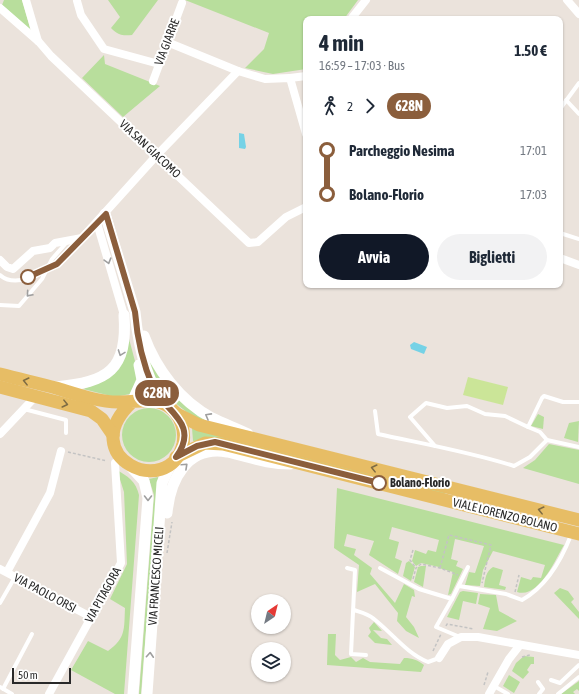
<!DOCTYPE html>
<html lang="it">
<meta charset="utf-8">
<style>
body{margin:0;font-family:"Asap Condensed",sans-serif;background:#f2f2f3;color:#1f2937;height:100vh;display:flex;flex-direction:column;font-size:15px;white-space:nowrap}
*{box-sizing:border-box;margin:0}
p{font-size:13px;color:#747a83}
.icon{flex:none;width:22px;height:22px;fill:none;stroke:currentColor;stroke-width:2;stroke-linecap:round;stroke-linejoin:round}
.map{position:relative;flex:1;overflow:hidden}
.panel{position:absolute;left:303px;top:16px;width:260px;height:272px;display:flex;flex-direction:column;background:#fff;border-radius:8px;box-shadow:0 1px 3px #0004}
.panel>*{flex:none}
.badge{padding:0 8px;border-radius:13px;font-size:14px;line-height:26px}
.needle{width:26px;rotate:35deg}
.buttons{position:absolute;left:251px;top:594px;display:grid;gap:8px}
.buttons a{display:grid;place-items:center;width:40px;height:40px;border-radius:50%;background:#fff;box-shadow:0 1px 3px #0004;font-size:20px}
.scale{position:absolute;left:12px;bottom:10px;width:59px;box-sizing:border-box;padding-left:4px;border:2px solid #292929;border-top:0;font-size:11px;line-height:14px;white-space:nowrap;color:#292929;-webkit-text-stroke:3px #fff;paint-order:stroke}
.map>.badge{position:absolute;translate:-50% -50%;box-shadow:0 0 0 2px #fff}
.legs{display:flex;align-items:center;gap:6px;height:44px;padding:0 16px;font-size:13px}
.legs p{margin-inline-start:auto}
.head{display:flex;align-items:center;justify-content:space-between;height:68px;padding:0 16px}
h1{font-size:22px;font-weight:700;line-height:30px}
.button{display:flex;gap:8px;margin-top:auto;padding:8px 16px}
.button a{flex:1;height:46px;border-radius:24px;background:#111827;color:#fff;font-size:16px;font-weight:700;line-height:46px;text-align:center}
.button a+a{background:#f2f2f3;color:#1f2937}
ul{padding:0 16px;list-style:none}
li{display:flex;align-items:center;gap:14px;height:44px;font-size:15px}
li i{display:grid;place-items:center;width:6px;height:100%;margin:0 5px;background:currentColor}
li i::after{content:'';width:10px;height:10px;margin:-5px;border:3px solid;border-radius:50%;background:#fff}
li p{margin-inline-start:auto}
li:first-child i{background:linear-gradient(#0000 50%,currentColor 0)}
li:last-child i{background:linear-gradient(currentColor 50%,#0000 0)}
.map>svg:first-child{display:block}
.green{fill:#b8de9c}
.pitch{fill:#cbe598}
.water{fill:#75d2e6}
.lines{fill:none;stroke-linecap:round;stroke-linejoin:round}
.path{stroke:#c3c3c3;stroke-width:1.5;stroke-dasharray:3 2;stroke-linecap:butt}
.service{stroke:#fff;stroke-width:4}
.minor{stroke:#fff;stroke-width:8}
.secondary{stroke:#fff;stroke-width:11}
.primary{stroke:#e7bd65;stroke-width:13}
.oneway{stroke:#9f9f9f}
.oneway2{stroke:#7e6c44}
.line-1-casing{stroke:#fff;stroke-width:9}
.line-1{stroke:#8b5e3c;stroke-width:6}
.stop-1-dot{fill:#fff;stroke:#8b5e3c;stroke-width:2}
.labels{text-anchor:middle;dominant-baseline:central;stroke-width:4;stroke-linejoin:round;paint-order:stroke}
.street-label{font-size:12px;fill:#292929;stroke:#fff}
.stop-label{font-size:12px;font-weight:bold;fill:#292929;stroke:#fff;text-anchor:start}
</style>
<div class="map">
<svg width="579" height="694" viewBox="0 0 579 694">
<rect width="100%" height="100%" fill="#ebe3dc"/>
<g class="green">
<path d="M4,0H22L31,31L2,5Z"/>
<path d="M108,0H158L132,35C122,36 118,35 111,28L120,17Z"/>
<path d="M185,0H358L344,19H306V69L273,74L245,68L264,49L269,33Z"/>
<path d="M104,55L105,64L160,86L123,117L82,78Z"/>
<path d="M128,335L139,376L130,394L115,397L83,389L99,383Z"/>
<path d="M146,355L207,421L193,417L160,391Z"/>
<circle cx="149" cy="435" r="27"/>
<path d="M538,414L544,417L543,429L531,426Z"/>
<path d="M579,421L578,442L564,438L569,423Z"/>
<path d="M192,428L446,492L445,494L193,441Z"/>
<path d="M549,444L579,450V484L523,468L535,460Z"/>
<path d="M117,470C127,476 136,481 139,495L124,694H115L71,670L88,641L108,651C126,638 124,629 125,608L110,599L127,564L124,492Z"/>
<path d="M158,477L141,694H139L154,495L149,479Z"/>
<path d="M337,488L564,545C555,560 539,599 517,592L521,577L531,580L533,577L541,578L545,565L493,551L483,570L480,586L465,585L469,572L475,573L484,546L455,539L451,559L458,561L456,566L463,569L451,594L448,595L453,572L439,568V567L421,563L416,566L412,561L415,550L426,554L428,550L436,552L439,540L392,527L389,539L399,542L395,558L402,561L398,574L369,555L374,541L347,534L344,546L356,549L354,555L372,568L370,574L395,603L404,584L414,590L415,597L412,596L406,617L414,627L419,638L406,631L397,621L398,613L375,584L357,592L359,565L334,548Z"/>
<path d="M409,561L415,567L411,581L403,576L406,563Z"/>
<path d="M421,566H426L423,587L414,582L418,567Z"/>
<path d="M493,567L503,570L499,585L506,587L505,590L484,587C485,579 486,571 493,567Z"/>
<path d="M560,588L568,591L574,599L571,602L579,612V619L554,593Z"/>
<path d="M463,591L478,593L476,604L463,601L459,620L447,617L460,592Z"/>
<path d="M480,594L496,595L499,611L517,621L497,631L483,629L490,608L478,604Z"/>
<path d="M374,622L382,631L373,630L381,638L387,639L392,645L375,643L368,636L371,632L369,628Z"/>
<path d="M328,634H336L335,655L340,660L351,657L356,662L363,658L370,662L400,664L404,658C413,658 417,660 424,665L421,672L327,665Z"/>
<path d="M524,656L534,657V664H531L527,670L529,672L523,679L512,671L516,663Z"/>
<path d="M509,675L520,682L514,693L503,686Z"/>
<path d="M579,681V691L577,689L573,692L575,694H561Z"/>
</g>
<path class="pitch" d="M468,377L508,387L503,405L463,395Z"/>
<g class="water">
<path d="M239,133L244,134L246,147L245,149L239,148Z"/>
<path d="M414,342L427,347L424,354L411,349L410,345Z"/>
</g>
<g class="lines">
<g class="path">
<path d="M68,452L107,461"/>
<path d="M413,550L410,560L416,568"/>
<path d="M167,553L172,522"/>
<path d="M440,568L449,535L491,545L482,583"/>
<path d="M413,579L416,568L421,564L440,568L458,575"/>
<path d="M515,592L519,575"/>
<path d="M446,626L447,624L474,629"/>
<path d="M433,651L441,634"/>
<path d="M522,657L530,655"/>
<path d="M484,685L488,672"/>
</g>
<g class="service">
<path d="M566,100L579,114"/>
<path d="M560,109L579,83"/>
<path d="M560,233L579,239"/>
<path d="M0,275C14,288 41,275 55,265C64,258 72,248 80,240"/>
<path d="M0,305L19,306L42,279L52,259L67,242"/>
<path d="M24,409L66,420V433"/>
<path d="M375,411L378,434C424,444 470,452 514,466L530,457L547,440L579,447"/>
<path d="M547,440L540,432L528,427L542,398L544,396L563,402H579"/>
<path d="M435,446L410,417L426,403L447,408L467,406L485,414L505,416L528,427"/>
<path d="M347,568L355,570L351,654L366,655"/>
<path d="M380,568L419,589L452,599L436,627L460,637"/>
<path d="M459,586L506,594L522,600C547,586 561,561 571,535"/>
<path d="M452,599L468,567"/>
<path d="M0,603L15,577"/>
<path d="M354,610C360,612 369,614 374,619C392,633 406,653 428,662L439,658"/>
<path d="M551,680L560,683L579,665"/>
<path d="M538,682L543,689L539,694"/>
<path d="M494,686L508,694"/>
<path d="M0,687L12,694"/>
<path d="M3,689L32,634"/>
<path d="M558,694L579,677"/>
</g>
<g class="minor">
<path d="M26,0L38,41"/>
<path d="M567,0L579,14"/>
<path d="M77,1L81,15L104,49L159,64"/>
<path d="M0,8L39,42L51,56L249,243L258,242L286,217L306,207"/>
<path d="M351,19L366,0"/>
<path d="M238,71L265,79L290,78L306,134"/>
<path d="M290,78L306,76"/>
<path d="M153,81L182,3"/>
<path d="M97,223L124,315"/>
<path d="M560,258L579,265"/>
<path d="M0,260L7,267L13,269L33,251L50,248L55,243L82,238L157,155L238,71L167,42"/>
<path d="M0,434L36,396"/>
<path d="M0,569L91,617"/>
<path d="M7,572L50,493L61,451"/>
<path d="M439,658L448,644L461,637H478L579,655"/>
<path d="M49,694L121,563L115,463"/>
<path d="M489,694L509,659L520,645"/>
</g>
<g class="secondary">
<path d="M105,214L135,312C138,343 145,382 167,405"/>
<path d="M144,336C156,369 180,401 212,418C224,424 236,428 248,434"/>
<path d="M56,387C108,382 128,370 124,315"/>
<path d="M132,402L142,380L139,365"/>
<path d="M130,466L144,481L148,498L133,694"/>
<path d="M167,513C170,480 187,445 227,452C250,457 266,464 290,464"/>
<path d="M147,694L162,483L172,462"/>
</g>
<g class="primary">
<path d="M0,374C19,379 37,383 56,388C76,394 98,402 118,402C139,403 159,394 175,412C182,421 185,433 183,444C169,501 73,457 132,402"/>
<path d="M0,387L91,411L102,419L113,435"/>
<path d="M177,414L199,425L579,520"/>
<path d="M176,457L205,443L223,444L579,534"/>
</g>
</g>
<defs><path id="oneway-chevron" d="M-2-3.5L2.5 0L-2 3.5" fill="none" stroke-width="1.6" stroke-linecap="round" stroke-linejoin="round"/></defs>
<g class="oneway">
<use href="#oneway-chevron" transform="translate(108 261) rotate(74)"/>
<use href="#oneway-chevron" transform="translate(29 294) rotate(131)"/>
<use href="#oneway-chevron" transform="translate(121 353) rotate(110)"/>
<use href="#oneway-chevron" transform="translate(208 416) rotate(-151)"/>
<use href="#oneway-chevron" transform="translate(185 466) rotate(-43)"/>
<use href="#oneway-chevron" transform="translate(148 498) rotate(90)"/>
<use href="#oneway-chevron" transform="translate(150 655) rotate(-86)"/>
</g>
<g class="oneway2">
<use href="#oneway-chevron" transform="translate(26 381) rotate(-166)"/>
<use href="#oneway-chevron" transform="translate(65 404) rotate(14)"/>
<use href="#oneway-chevron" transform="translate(374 468) rotate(-166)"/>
<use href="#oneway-chevron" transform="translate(541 510) rotate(-166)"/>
</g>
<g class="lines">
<g class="line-1-casing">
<path id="line-1" d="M28,277L57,264L106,214L135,312C137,337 143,364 153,387C164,411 201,423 176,457L197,446L215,442L379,483"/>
</g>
<use href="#line-1" class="line-1"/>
</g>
<g class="stop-1-dot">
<circle cx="28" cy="277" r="7"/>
<circle cx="379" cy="483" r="7"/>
</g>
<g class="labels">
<g class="street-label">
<text transform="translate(167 42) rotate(-69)">VIA GIARRE</text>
<text transform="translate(150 149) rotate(43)">VIA SAN GIACOMO</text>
<text transform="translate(505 515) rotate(14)">VIALE LORENZO BOLANO</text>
<text transform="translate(156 576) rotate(-86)">VIA FRANCESCO MICELI</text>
<text transform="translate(45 593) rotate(28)">VIA PAOLO ORSI</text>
<text transform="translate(103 595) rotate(-61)">VIA PITAGORA</text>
</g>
<g class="stop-label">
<text x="390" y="483">Bolano-Florio</text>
</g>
</g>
</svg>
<div class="buttons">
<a><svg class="needle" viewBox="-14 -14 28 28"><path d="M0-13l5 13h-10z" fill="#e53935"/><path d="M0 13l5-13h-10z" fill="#747a83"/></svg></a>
<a><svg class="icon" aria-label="layers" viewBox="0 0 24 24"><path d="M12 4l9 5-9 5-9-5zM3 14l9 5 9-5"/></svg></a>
</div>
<div class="scale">50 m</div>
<b class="badge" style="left:157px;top:393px;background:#8b5e3c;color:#fff">628N</b>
<section class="panel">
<div class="head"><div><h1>4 min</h1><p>16:59 – 17:03 · Bus</p></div><b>1.50 €</b></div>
<div class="legs"><svg class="icon" aria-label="walk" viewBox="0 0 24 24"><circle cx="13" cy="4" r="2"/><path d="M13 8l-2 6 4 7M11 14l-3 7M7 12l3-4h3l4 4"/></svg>2<svg class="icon" aria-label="forward" viewBox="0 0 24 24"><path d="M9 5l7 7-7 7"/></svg><b class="badge" style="background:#8b5e3c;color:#fff">628N</b></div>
<ul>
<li><i style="color:#8b5e3c"></i><b>Parcheggio Nesima</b><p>17:01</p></li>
<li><i style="color:#8b5e3c"></i><b>Bolano-Florio</b><p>17:03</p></li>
</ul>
<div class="button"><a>Avvia</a><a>Biglietti</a></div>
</section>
</div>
